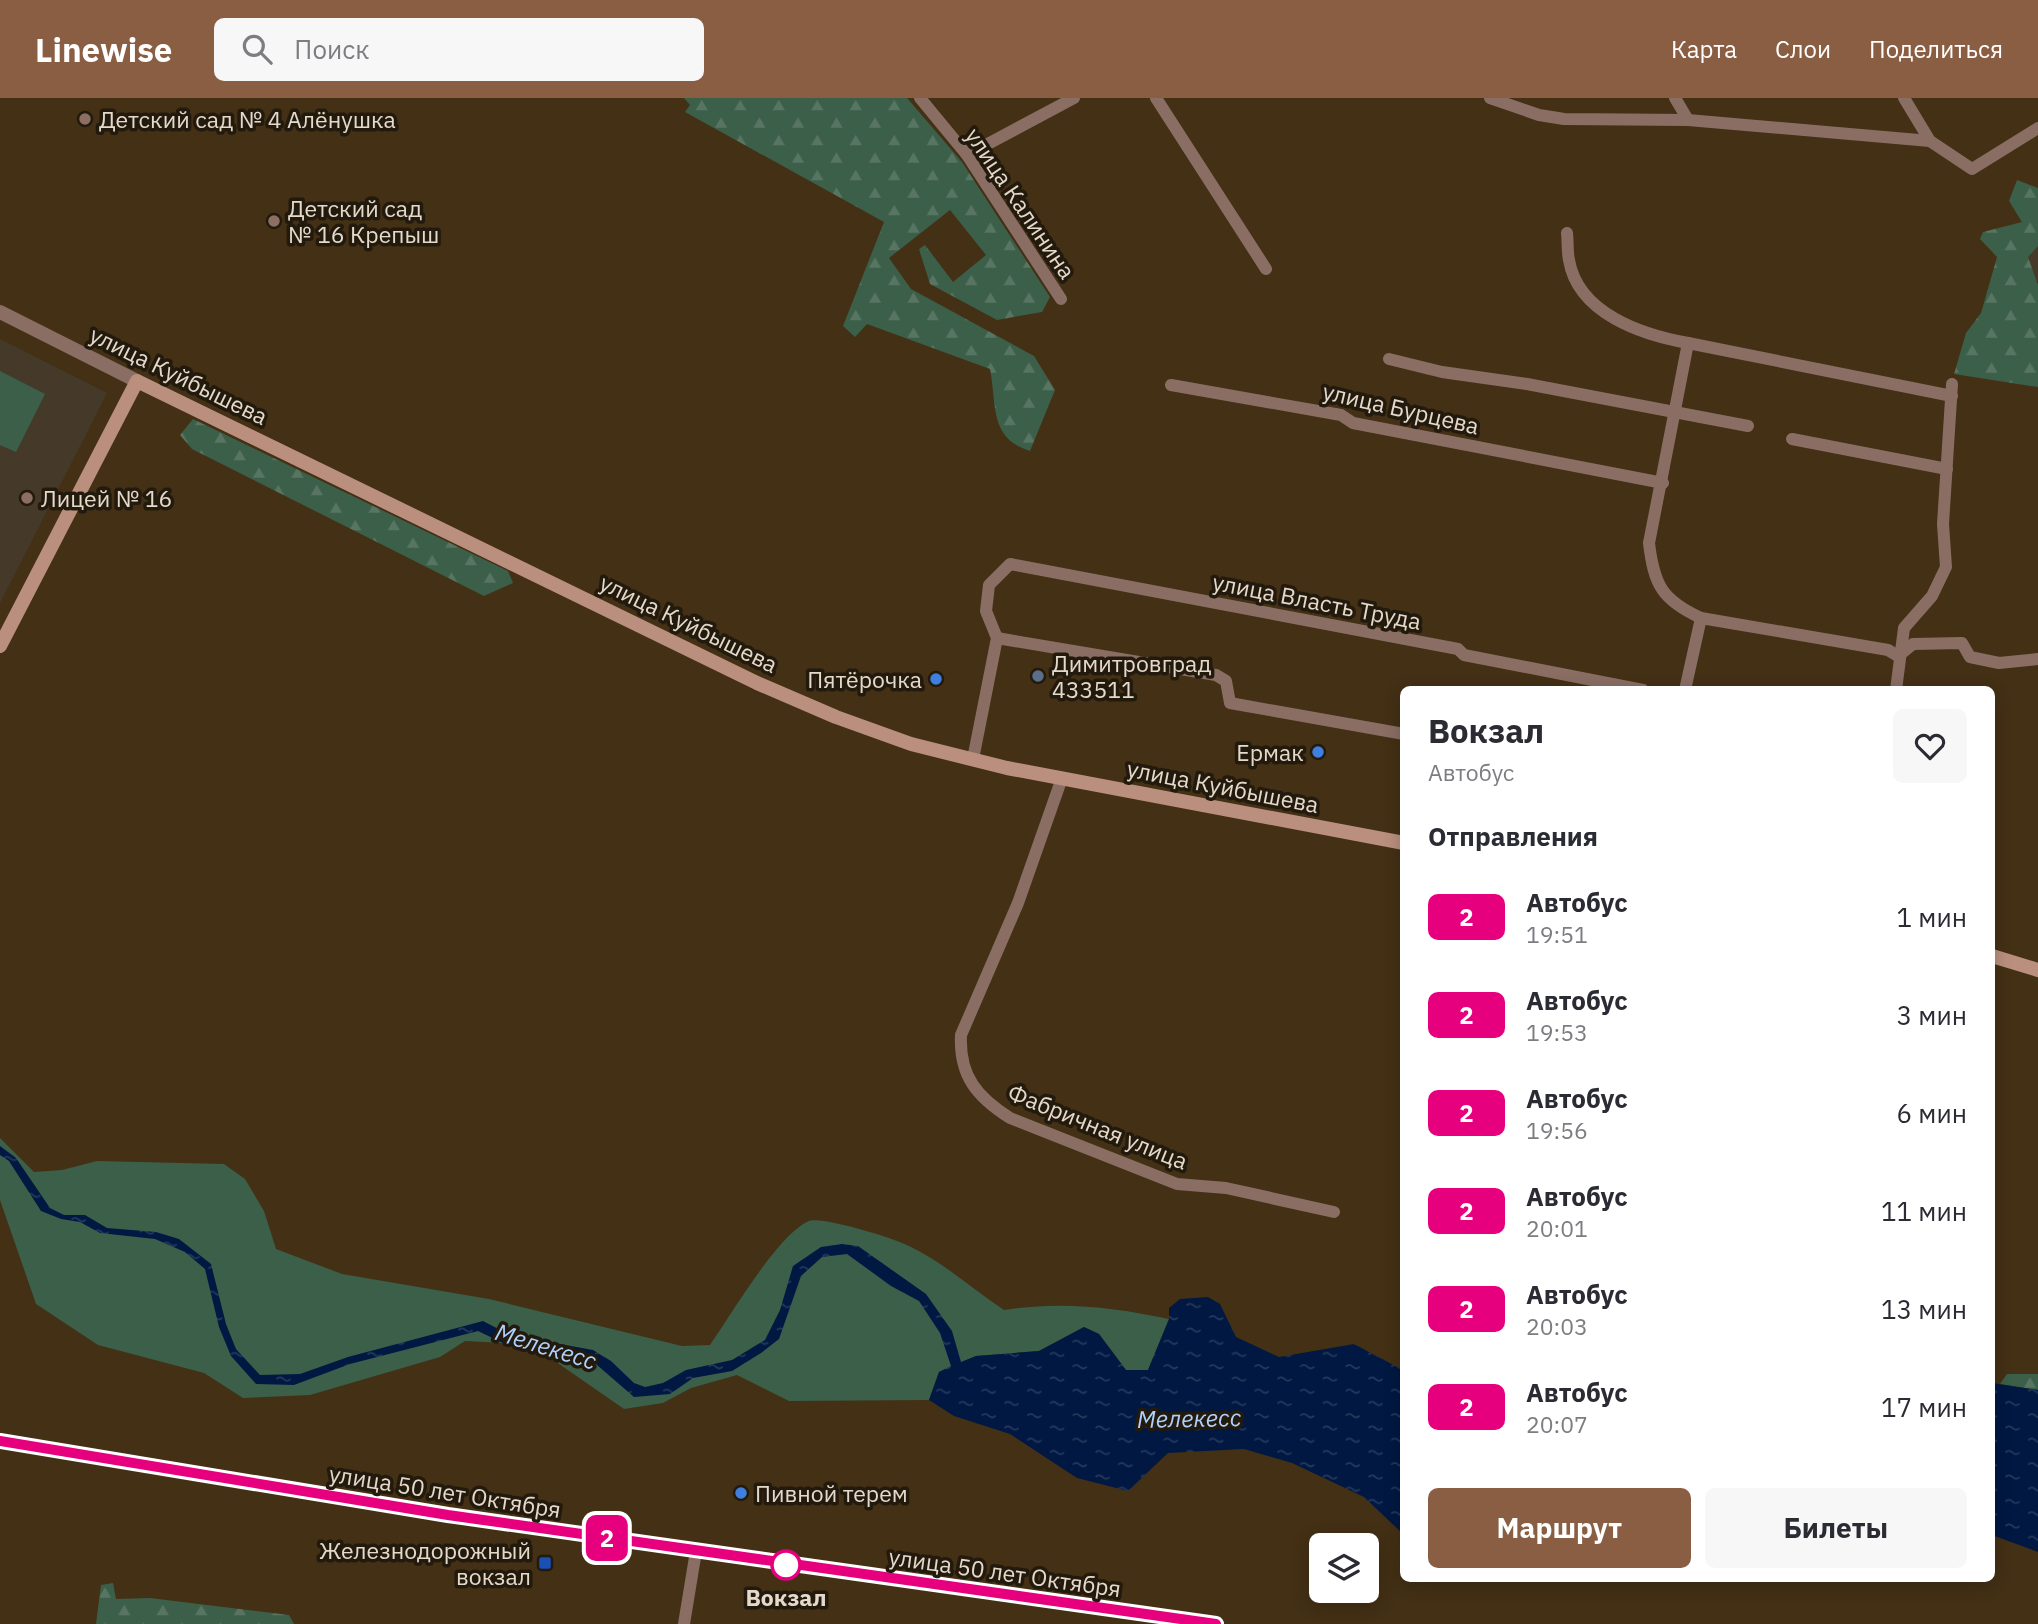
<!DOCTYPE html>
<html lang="ru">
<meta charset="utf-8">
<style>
body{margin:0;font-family:"IBM Plex Sans",sans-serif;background:#f7f7f7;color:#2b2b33;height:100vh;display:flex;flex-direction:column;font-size:26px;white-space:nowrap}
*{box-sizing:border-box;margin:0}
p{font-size:23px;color:#7c7c81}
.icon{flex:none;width:38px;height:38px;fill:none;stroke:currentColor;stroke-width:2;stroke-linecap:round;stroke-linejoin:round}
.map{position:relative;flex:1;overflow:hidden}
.sheet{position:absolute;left:1400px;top:588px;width:595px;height:896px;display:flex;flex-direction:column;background:#fff;border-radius:10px;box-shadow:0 4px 18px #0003}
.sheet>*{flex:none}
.badge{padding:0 14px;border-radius:10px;font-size:24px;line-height:46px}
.tools{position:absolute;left:1309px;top:1435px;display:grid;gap:14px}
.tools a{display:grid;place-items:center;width:70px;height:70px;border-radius:10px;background:#fff;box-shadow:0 4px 18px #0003;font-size:35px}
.map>.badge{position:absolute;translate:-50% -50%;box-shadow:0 0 0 4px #fff}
h2{padding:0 28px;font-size:26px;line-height:63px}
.round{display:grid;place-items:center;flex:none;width:74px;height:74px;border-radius:10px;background:#f7f7f7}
.summary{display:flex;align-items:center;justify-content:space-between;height:119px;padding:0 28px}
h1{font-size:33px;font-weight:700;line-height:52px}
.button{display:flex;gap:14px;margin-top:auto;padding:14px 28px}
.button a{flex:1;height:80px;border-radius:10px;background:#8a5e43;color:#fff;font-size:28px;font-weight:700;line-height:80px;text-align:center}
.button a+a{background:#f7f7f7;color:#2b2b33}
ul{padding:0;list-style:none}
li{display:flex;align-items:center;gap:21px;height:98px;padding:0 28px}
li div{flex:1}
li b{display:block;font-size:26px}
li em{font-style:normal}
li .badge{min-width:77px;font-weight:700;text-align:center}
header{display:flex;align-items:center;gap:42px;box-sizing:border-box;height:98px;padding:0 35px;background:#8a5e43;color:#fff}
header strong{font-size:33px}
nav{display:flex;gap:38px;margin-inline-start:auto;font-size:24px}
.search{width:490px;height:63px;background:#f7f7f7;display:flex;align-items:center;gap:18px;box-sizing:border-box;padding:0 24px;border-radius:10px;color:#7c7c81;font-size:26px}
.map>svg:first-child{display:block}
.education{fill:#453a2a}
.grass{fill:#3b5f49}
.forest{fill:url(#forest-firs)}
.water{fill:url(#water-ripples)}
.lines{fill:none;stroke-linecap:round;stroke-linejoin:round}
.minor{stroke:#8a6e64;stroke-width:12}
.tertiary{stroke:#8a6e64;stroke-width:14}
.secondary{stroke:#bb8f7e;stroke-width:14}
.line-casing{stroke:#fff;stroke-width:16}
.line{stroke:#e6007e;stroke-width:10}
.education-dot{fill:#8d6e63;stroke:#231a0e;stroke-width:2.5}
.service-dot{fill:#5c6f8a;stroke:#231a0e;stroke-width:2.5}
.shop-dot{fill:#3f7fe0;stroke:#231a0e;stroke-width:2.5}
.transit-dot{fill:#1a4fb4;stroke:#231a0e;stroke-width:2.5}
.stop-dot{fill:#fff;stroke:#e6007e;stroke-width:3.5}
.labels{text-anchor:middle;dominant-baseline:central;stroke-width:7;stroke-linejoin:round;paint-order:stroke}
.poi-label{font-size:23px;fill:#e5d9ca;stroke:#231a0e;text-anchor:start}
.street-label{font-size:23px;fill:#e5d9ca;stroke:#231a0e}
.stop-label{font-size:23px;font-weight:bold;fill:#e5d9ca;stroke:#231a0e}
.water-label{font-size:24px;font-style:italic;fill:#b0d0fc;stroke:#231a0e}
</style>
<header>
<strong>Linewise</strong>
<div class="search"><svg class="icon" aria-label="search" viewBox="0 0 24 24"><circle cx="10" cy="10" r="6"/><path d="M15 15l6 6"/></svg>Поиск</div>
<nav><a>Карта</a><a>Слои</a><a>Поделиться</a></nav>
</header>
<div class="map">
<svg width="2038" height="1526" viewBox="0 0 2038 1526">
<defs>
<pattern id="forest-firs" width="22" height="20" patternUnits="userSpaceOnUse" patternTransform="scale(1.75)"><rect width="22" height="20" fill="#3b5f49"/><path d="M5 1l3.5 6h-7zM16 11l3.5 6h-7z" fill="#577562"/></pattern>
<pattern id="water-ripples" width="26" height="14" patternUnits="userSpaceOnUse" patternTransform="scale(1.75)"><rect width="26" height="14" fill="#001842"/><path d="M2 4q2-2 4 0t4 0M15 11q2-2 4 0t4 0" fill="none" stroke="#25395c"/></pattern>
</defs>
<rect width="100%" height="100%" fill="#433015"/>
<g class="education">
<path d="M2038,108V183L2015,180Z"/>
<path d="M0,241L107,295L0,505Z"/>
</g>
<g class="grass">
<path d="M0,273L45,296L16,354L0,347Z"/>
<path d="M0,1040L34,1074L62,1072L97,1063L224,1066L245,1081L264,1113L276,1151L342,1176L489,1201L682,1248L710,1247C731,1217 778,1136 809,1123C822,1118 897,1141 911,1149C944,1165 974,1192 1004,1212C1059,1203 1114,1209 1169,1221L1148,1272H1126L1099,1236L1084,1229L1039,1253L976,1258L939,1274L929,1302L789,1303L737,1277L691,1290L663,1305L624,1311L539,1252L503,1245L465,1243L440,1259L310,1297L243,1300L204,1275L98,1247L36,1206L0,1102Z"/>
</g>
<g class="forest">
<path d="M684,0H907L962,64L1050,199L1042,214L997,222L930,186L919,151L925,147L953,184L986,157L950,112L889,160L911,191L1034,258L1055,292L1030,353C989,340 997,308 990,271L867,226L855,239L843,228L884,124L685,14L690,7Z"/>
<path d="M2017,82L2038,90V148L2028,159L2038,187V289L1954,276L1966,235L1981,215L1997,159L1980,141L1983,134L2022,124L2009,103Z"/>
<path d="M193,321L508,473L513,485L484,498L192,351L180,337Z"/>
<path d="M2007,1276H2038V1292L2000,1286Z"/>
<path d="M113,1485L116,1501L150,1500L289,1517L294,1526H96L101,1487Z"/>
</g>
<g class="water">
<path d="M0,1048L16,1060L50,1110L64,1117H85L107,1130L156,1134L179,1141L211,1166L226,1226L236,1251L260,1277L300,1276L348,1259L483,1223L510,1237L593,1252L611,1263L634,1285L645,1289L663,1285L686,1272L732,1262L765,1242L780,1212L793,1168L821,1149L842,1146L858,1148L926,1196L952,1233L961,1264L976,1258L1039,1253L1084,1229L1099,1236L1126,1272H1148L1169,1221V1210L1180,1201L1208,1199L1220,1206L1236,1239L1279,1259L1354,1246L1403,1272V1436L1364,1399L1292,1365L1244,1351L1168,1355L1128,1393L1077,1380L1010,1336L954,1318L929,1302L939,1274L951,1268L940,1235L919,1203L891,1188L847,1156L822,1159L801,1178L779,1241L761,1255L732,1273L693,1280L670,1296L634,1299L589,1260L503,1245L478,1233L350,1266L294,1287L256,1286L231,1258L219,1229L205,1171L185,1154L155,1141L100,1135L80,1124L61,1121L41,1113L9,1063L0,1057Z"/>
<path d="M1992,1285L2038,1292V1454L1992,1437Z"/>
</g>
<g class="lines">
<g class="minor">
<path d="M920,0L967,57L1061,201"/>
<path d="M1156,0L1266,171"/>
<path d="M1490,0L1539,17L1564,21L1688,22L1930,43L1972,71L2038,30"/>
<path d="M1675,0L1688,22"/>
<path d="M1904,0L1930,43"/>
<path d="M967,57L1074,0"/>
<path d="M1567,135C1568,143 1567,153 1569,162C1578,216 1643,237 1688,245"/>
<path d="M1389,261L1442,274L1527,286L1748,328"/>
<path d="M1171,287L1341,317L1353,325L1663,385"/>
<path d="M1792,341L1947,371"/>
<path d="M1701,520C1662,502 1654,487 1649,445L1688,245L1952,298"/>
<path d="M997,540L1216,577L1226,583L1230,605L1404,636"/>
<path d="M1685,592L1701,520L1888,552L1898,558L1913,546L1962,545L1970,559L1999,565L2038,561"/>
<path d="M1896,592L1904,530L1932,498L1946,469L1943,426L1952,286"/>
<path d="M973,661L997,540L986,513L989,487L1010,466L1458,551L1464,557L1643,592"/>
<path d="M1062,680L1018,805L961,937C959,978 977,999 1010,1020L1177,1086L1226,1090L1334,1114"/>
<path d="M684,1526L696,1453"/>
</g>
<path class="tertiary" d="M0,214L137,283"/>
<g class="secondary">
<path d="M0,548L137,283L757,585L836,619L911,646L1007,670L1404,745"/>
<path d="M1992,858L2038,872"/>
<path d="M0,1343L448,1417L1216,1526"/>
</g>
</g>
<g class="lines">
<g class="line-casing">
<path id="line" d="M0,1343L448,1417L1216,1526"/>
</g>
<use href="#line" class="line"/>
</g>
<g class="education-dot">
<circle cx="85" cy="21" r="7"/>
<circle cx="274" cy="123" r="7"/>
<circle cx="27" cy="400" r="7"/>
</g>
<circle class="service-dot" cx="1038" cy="578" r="7"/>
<g class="shop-dot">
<circle cx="936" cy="581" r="7"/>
<circle cx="1318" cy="654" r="7"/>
<circle cx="741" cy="1395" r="7"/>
</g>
<rect class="transit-dot" x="538" y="1458" width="14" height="14" rx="3.5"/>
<circle class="stop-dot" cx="786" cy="1467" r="14"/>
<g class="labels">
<g class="poi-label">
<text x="99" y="21">Детский сад № 4 Алёнушка</text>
<text x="288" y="110">Детский сад<tspan x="288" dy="26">№ 16 Крепыш</tspan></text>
<text x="41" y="400">Лицей № 16</text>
<text x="1052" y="565">Димитровград<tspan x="1052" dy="26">433511</tspan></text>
<text x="922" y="581" text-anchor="end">Пятёрочка</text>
<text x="1304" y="654" text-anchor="end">Ермак</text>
<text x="755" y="1395">Пивной терем</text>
<text x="531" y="1452" text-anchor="end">Железнодорожный<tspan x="531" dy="26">вокзал</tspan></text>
</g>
<g class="street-label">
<text transform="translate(1021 105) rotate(56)">улица Калинина</text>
<text transform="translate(179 277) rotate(26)">улица Куйбышева</text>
<text transform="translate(1401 310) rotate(13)">улица Бурцева</text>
<text transform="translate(1317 503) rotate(11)">улица Власть Труда</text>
<text transform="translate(689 525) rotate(26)">улица Куйбышева</text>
<text transform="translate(1223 688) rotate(11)">улица Куйбышева</text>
<text transform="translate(1098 1028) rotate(22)">Фабричная улица</text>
<text transform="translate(445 1393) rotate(9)">улица 50 лет Октября</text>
<text transform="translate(1005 1474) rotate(8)">улица 50 лет Октября</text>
</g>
<g class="stop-label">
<text x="786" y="1499">Вокзал</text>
</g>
<g class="water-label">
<text transform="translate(546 1248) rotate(17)">Мелекесс</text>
<text transform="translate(1189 1320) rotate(-1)">Мелекесс</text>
</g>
</g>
</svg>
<div class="tools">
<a><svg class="icon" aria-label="layers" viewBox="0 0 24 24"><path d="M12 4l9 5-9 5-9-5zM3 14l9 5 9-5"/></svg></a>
</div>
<b class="badge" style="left:607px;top:1440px;background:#e6007e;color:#fff">2</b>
<section class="sheet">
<div class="summary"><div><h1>Вокзал</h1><p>Автобус</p></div><a class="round"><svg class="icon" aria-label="heart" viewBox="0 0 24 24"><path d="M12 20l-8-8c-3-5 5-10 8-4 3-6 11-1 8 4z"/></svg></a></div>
<h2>Отправления</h2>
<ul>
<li><span class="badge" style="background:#e6007e;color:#fff">2</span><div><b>Автобус</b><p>19:51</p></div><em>1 мин</em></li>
<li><span class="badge" style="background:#e6007e;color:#fff">2</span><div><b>Автобус</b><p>19:53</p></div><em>3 мин</em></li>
<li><span class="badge" style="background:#e6007e;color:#fff">2</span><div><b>Автобус</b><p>19:56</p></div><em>6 мин</em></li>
<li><span class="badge" style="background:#e6007e;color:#fff">2</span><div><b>Автобус</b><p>20:01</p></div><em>11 мин</em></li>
<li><span class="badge" style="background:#e6007e;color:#fff">2</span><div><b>Автобус</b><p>20:03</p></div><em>13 мин</em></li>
<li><span class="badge" style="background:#e6007e;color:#fff">2</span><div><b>Автобус</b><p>20:07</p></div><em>17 мин</em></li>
</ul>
<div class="button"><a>Маршрут</a><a>Билеты</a></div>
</section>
</div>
